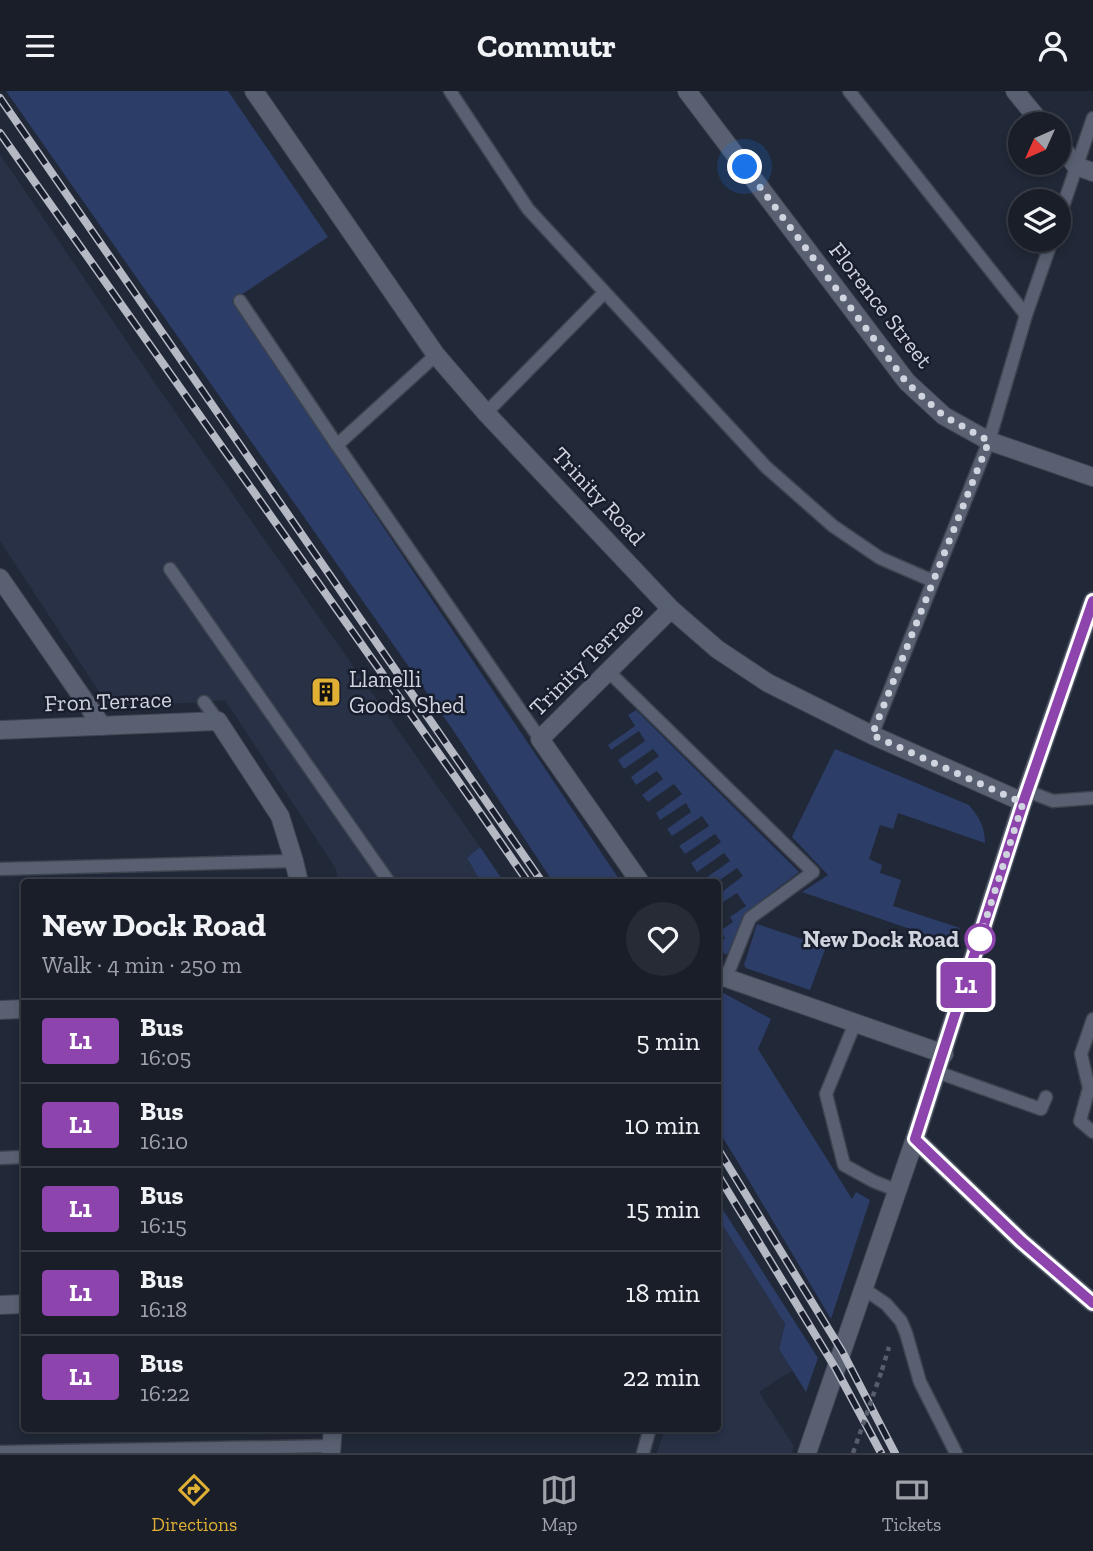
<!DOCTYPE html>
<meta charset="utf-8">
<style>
body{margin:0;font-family:"Zilla Slab",serif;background:#262b35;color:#f1f3f6;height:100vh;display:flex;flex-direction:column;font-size:26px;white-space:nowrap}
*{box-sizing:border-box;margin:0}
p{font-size:23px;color:#9fa2a8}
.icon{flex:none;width:38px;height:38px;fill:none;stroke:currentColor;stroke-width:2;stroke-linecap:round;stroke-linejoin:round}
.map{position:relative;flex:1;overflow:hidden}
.panel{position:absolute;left:21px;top:788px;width:700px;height:553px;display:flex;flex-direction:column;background:#191e29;border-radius:7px;box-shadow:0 4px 10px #0003,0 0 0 2px #373c46}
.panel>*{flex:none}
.badge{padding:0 14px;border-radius:5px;font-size:24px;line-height:46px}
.needle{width:46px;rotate:225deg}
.controls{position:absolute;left:1008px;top:21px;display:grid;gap:14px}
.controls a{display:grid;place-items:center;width:63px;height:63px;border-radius:50%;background:#191e29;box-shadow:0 4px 10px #0003,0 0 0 2px #373c46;font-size:35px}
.you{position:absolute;width:35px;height:35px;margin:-18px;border:5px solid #fff;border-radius:50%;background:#1a73e8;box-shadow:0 0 0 10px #1a73e833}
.map>.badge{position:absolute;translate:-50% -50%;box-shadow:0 0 0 4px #fff}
.round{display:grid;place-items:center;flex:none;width:74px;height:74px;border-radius:37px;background:#262b35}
.headline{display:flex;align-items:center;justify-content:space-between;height:119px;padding:0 21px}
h1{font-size:33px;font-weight:800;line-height:52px}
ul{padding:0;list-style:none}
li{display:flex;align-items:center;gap:21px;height:84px;padding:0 21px;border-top:2px solid #373c46}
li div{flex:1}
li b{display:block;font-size:26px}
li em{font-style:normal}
li .badge{min-width:77px;font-weight:700;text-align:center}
header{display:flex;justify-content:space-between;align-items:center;height:91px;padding:0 21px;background:#191e29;font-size:32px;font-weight:800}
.tab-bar{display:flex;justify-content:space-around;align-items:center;height:98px;border-top:2px solid #373c46;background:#191e29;font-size:19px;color:#9fa2a8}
.tab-bar a{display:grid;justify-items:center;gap:4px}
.tab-bar .on{color:#e0b034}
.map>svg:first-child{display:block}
.built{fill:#283146}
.green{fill:#2c3d68}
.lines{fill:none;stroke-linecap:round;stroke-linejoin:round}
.lane-casing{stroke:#3e4350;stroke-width:15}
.street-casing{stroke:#3e4350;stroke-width:20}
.secondary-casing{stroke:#3e4350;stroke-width:20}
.path{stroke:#575d6a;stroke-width:4.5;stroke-dasharray:5 5;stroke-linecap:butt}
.lane{stroke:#586071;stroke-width:12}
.street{stroke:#586071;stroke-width:18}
.secondary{stroke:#586071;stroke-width:18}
.rail-casing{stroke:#b4b9c4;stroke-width:8}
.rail{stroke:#181e2d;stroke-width:5;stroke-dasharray:16;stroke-linecap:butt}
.path-bridge{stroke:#575d6a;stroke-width:4.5;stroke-dasharray:5 5;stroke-linecap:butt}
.line-casing{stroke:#fff;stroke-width:16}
.line{stroke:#8e44ad;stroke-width:10}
.walk{stroke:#cfd4de;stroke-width:7;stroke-dasharray:0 12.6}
.stop-dot{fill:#fff;stroke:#8e44ad;stroke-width:3.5}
.labels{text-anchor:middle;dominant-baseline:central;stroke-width:5;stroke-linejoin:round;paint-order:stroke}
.street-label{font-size:23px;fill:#cfd4de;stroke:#181e2d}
.poi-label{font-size:23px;fill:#cfd4de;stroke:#181e2d;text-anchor:start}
.stop-label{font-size:23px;font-weight:bold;fill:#cfd4de;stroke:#181e2d;text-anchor:end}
</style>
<header><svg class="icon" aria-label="menu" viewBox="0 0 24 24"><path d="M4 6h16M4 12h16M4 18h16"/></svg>Commutr<svg class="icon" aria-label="person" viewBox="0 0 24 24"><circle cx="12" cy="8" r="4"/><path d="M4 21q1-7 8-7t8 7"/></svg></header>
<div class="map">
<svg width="1093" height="1362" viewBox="0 0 1093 1362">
<rect width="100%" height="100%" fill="#212837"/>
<g class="built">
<path d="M0,63L159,298L480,756L467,767L481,791H338L336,778L225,609L204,611L109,616L0,450Z"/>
<path d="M718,1127L785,1233L779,1258L793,1279L759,1301L794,1355L792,1362H657L665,1337H718Z"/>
</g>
<g class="green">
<path d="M6,0H228L328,146L232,210L621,791H553L453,639Z"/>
<path d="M636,619L799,781L745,822L728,862L725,864L718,854V853L725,847L720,840L733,831L730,826L746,815L737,802L720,813L718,809V804L743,785L737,777L717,791H705L703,789L730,770L724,762L697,781L691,772L721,751L715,743L685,763L679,755L709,735L702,725L672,745L667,738L691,721L686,712L660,729L656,722L682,703L674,693L648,711L642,704L663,688L657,680L636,694L631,686L659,665L653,658L624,678L618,669L645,650L639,640L611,659L608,654L635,635L628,624Z"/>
<path d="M835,658L969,714C979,726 985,736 985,752L898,722L893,738L880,734L869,768L882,774L880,782L901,789L893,815L960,837L954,853L802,801L828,784L792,746Z"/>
<path d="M480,756L504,791H481L467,767Z"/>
<path d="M757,833L826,856L810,899L746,877L744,874Z"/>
<path d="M718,899L771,928L758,958L852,1108L856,1101L870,1109L831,1228L736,1068L718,1039Z"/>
<path d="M718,1111L818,1267L806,1301L779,1258L785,1233L718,1127Z"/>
</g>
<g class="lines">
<g class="lane-casing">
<g id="lane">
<path d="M450,0L528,118L766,376L833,435L880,467L933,490"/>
<path d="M849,0L1026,224"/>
<path d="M1059,127L1093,27"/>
<path d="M240,210L337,354L540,648"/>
<path d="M486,322L604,202"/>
<path d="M337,354L436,264"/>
<path d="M170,478L389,791"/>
<path d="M608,580L813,781L750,827L726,887"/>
<path d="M204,611L218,630"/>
<path d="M872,644L989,350L1026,224L1052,149"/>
<path d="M1027,700L1053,710L1093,707"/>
<path d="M0,778L294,770"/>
<path d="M1093,928L1081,963L1089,997L1080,1030L1093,1041"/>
<path d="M855,932L826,1003L844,1074L873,1090L898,1100"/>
<path d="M937,981L1041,1018L1046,1006"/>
<path d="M0,1067L24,1066"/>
<path d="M864,1198L886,1213L901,1230L906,1242L920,1291L956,1362"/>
<path d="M0,1361L332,1355"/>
<path d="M643,1362L650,1337"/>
</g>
</g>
<g class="street-casing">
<g id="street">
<path d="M254,0L436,264L486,322L671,518L717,558L768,592L872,644L1023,711"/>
<path d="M687,0L907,291L944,325L989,350L1093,386"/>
<path d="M1015,0L1042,33"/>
<path d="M1059,53L1076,75L1093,81"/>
<path d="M0,487L102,635"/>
<path d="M0,639L218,630L280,725L294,770L299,791"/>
<path d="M640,791L540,648L671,518"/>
<path d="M718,884L944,963"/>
<path d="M0,919L24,918"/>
<path d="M915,1048L1021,1150L1093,1212"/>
<path d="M0,1214L24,1213"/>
<path d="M331,1362L333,1337"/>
</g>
</g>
<g class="secondary-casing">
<path id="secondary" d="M807,1362L915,1048L1023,711L1093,510"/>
</g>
<path class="path" d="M882,1279L889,1256"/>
<use href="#lane" class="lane"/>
<use href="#street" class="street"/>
<use href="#secondary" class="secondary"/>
<g class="rail-casing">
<g id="rail">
<path d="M0,7L542,791"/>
<path d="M0,42L456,687L528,791"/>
<path d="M718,1058L842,1260L895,1362"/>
<path d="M718,1084L836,1278L881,1362"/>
</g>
</g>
<use href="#rail" class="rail"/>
<path class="path-bridge" d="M853,1362L882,1279"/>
</g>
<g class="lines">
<g class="line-casing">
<path id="line" d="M1093,510L1023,712L915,1048L1021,1150L1093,1212"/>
</g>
<use href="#line" class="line"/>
<path class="walk" d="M745,76L907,292L944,325L989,350L872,644L1023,712L979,850L980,848"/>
</g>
<defs>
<g id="building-square" transform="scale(1.575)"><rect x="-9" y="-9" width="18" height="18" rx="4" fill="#e0b034" stroke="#181e2d"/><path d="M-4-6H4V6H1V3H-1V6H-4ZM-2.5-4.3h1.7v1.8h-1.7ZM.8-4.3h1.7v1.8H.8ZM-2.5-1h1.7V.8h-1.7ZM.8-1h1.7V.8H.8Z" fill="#111"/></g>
</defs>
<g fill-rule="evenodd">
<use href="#building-square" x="326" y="601"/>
</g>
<circle class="stop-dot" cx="980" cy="848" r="14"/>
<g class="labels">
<g class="street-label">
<text transform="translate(881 214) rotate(52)">Florence Street</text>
<text transform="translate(599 405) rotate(47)">Trinity Road</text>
<text transform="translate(586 568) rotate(-45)">Trinity Terrace</text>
<text transform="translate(108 610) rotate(-2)">Fron Terrace</text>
</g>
<g class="poi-label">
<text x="349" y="588">Llanelli<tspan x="349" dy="26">Goods Shed</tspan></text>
</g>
<g class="stop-label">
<text x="959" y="848">New Dock Road</text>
</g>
</g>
</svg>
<div class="controls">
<a><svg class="needle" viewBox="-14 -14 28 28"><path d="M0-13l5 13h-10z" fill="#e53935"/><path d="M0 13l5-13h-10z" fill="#9fa2a8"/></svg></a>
<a><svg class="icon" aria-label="layers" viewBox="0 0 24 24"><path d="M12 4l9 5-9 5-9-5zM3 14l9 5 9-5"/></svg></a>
</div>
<div class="you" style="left:745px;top:76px"></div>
<b class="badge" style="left:966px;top:894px;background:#8e44ad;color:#fff">L1</b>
<section class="panel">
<div class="headline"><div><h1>New Dock Road</h1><p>Walk · 4 min · 250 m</p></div><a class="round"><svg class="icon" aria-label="heart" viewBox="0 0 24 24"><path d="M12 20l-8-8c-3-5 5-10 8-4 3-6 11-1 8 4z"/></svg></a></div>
<ul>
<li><span class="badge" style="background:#8e44ad;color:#fff">L1</span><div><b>Bus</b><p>16:05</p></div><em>5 min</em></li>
<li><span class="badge" style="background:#8e44ad;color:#fff">L1</span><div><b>Bus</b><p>16:10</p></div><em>10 min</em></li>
<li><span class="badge" style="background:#8e44ad;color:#fff">L1</span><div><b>Bus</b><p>16:15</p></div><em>15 min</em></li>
<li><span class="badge" style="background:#8e44ad;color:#fff">L1</span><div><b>Bus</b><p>16:18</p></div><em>18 min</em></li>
<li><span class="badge" style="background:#8e44ad;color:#fff">L1</span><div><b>Bus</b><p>16:22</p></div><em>22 min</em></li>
</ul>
</section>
</div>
<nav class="tab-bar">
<a class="on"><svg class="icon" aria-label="directions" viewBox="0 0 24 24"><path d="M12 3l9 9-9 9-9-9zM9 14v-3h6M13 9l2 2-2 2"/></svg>Directions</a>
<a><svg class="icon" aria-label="map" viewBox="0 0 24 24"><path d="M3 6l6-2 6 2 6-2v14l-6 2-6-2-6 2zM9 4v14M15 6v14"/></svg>Map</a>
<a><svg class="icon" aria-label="tickets" viewBox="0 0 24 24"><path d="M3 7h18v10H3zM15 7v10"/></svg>Tickets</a>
</nav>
